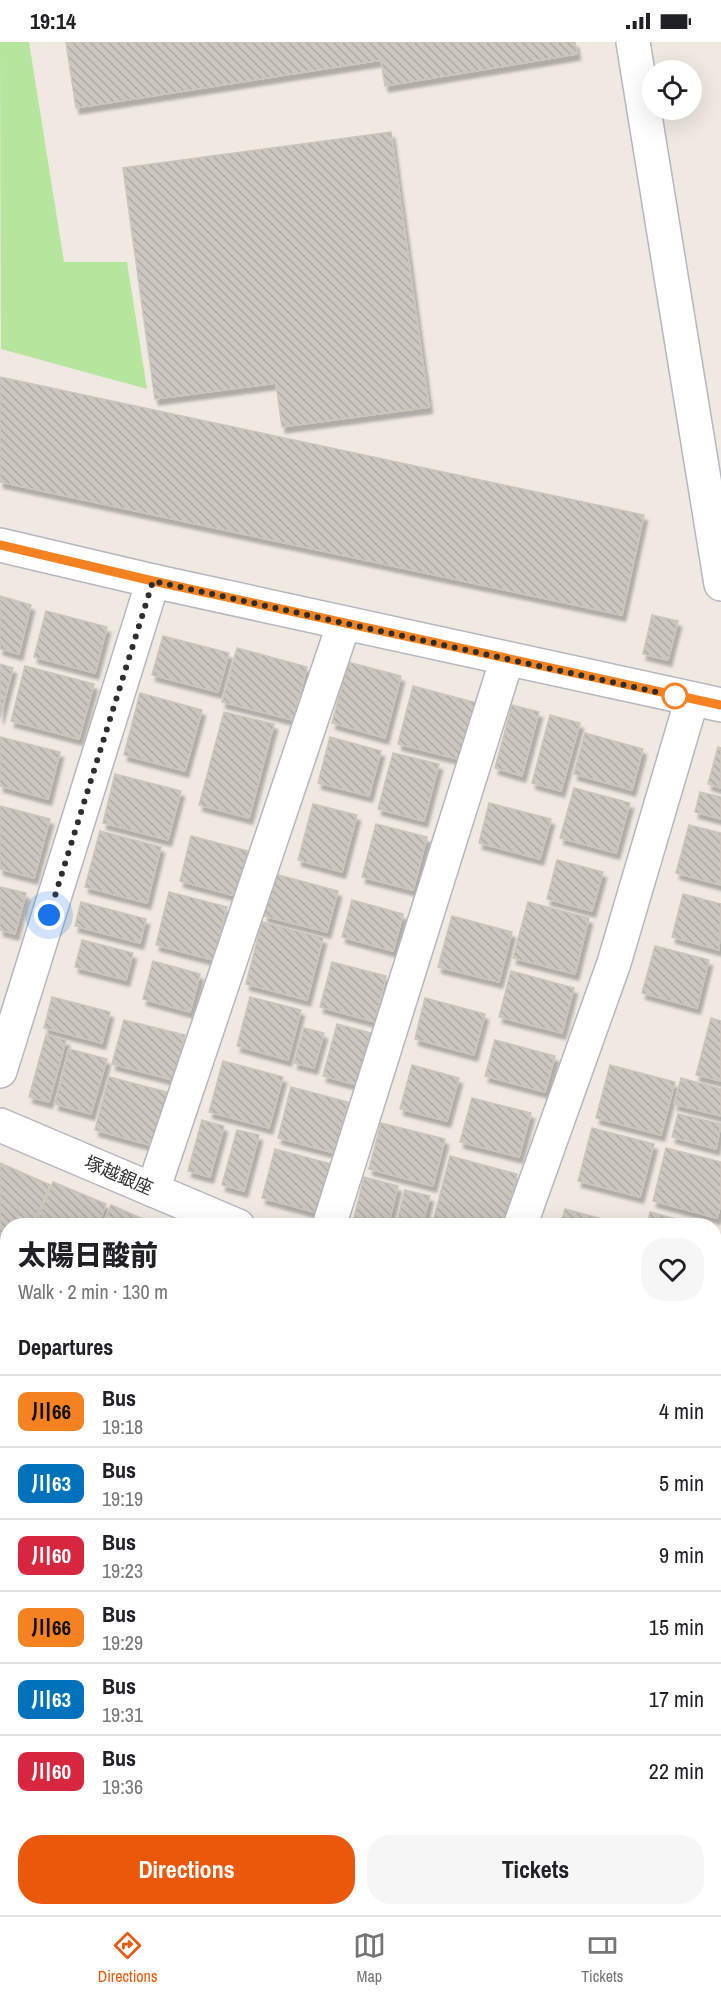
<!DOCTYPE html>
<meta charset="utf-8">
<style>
body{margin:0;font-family:"Archivo Narrow","Noto Sans JP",sans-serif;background:#f6f6f6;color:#202124;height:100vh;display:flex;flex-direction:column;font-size:22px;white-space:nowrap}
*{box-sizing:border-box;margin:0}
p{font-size:20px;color:#757577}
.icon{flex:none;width:33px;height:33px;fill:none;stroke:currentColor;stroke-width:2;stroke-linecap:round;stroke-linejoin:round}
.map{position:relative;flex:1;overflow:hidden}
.side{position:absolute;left:0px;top:1176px;width:722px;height:698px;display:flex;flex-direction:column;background:#fff;border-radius:24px 24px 0 0;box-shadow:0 6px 24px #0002}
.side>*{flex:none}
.badge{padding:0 12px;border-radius:9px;font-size:21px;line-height:39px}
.buttons{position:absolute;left:642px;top:18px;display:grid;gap:12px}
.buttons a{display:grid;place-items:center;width:60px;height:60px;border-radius:50%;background:#fff;box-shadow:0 6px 24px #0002;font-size:30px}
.you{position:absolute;width:30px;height:30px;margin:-15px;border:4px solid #fff;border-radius:50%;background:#1a73e8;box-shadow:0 0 0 9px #1a73e833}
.map>.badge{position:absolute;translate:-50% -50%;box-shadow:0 0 0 3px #fff}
h2{padding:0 18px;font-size:22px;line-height:54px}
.round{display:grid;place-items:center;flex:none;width:63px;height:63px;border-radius:24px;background:#f6f6f6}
.headline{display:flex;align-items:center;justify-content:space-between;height:102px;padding:0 18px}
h1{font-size:28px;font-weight:800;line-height:45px}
.button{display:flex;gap:12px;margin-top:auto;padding:12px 18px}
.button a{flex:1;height:69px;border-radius:24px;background:#ea580c;color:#fff;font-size:24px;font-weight:800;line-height:69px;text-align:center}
.button a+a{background:#f6f6f6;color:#202124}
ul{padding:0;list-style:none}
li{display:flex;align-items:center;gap:18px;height:72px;padding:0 18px;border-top:2px solid #e0e0e0}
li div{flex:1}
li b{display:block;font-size:22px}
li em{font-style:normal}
li .badge{min-width:66px;font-weight:700;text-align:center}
.status{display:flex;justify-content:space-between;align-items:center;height:42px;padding:0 30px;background:#fff;direction:ltr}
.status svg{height:16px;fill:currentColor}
.tabs{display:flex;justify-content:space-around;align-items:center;height:84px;border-top:2px solid #e0e0e0;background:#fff;font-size:16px;color:#757577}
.tabs a{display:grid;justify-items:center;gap:3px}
.tabs .on{color:#ea580c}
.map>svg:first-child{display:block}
.green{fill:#b6e59e}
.building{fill:url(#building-back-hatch);stroke:#cbc5ba;stroke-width:1.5;filter:url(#shadow)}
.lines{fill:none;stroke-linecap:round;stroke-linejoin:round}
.minor-casing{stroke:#b4b7c1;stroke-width:36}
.minor{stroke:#fff;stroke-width:33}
.line-casing{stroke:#fff;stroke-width:14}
.line{stroke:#f58220;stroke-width:9}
.walk{stroke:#2e2e2e;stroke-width:6;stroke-dasharray:0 10.8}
.stop-dot{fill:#fff;stroke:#f58220;stroke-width:3}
.labels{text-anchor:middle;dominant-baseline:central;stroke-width:4.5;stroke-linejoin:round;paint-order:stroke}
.street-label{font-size:18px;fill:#2e2e2e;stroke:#fff}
</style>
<div class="status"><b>19:14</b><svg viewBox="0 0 49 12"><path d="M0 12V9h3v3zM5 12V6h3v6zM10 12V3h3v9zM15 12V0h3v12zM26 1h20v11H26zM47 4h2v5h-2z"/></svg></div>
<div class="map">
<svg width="721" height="1873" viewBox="0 0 721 1873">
<defs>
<pattern id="building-back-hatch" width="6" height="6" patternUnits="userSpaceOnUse" patternTransform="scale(1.5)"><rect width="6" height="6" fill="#cbc7bf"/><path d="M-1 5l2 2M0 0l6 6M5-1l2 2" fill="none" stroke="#afaba4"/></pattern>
<filter id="shadow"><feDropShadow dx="3.5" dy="6" stdDeviation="1.5" flood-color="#0004"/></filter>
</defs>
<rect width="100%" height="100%" fill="#efe9e1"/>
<path class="green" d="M0,0H29L64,220H127L147,347L1,307Z"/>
<g class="building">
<path d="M66,0H575L577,12L385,44L381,18L76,66Z"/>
<path d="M391,90L429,365L282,385L276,341L155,357L123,126Z"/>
<path d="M0,335L644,473L622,573L0,440Z"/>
<path d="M0,554L31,563L19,612L0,607Z"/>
<path d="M46,569L107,585L95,631L34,615Z"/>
<path d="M652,573L678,579L668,618L643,612Z"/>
<path d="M163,594L229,611L218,650L152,633Z"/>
<path d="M237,606L307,625L293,678L222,660Z"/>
<path d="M348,620L401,634L385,696L332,681Z"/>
<path d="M0,622L13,626L0,676Z"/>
<path d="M25,624L94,642L79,697L11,679Z"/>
<path d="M413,644L477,661L462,718L398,702Z"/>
<path d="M140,651L202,668L185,729L124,713Z"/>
<path d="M512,663L539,670L522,734L495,726Z"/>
<path d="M224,670L274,682L249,776L199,763Z"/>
<path d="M550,673L580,681L561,749L532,741Z"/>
<path d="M585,691L643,707L632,748L574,732Z"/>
<path d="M0,695L60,710L48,757L0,744Z"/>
<path d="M330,695L381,709L369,754L318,741Z"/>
<path d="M718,705L721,706V746L708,742Z"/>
<path d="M393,711L439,722L424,779L378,767Z"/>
<path d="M115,732L181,749L168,798L103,781Z"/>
<path d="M574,746L630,761L616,811L560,796Z"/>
<path d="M700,750L721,755V777L695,770Z"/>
<path d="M489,761L551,777L540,817L479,801Z"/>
<path d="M313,762L357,773L342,830L298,818Z"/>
<path d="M0,764L50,777L34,836L0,827Z"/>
<path d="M376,782L427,795L413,848L362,835Z"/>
<path d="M689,783L721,791V843L676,831Z"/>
<path d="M100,789L161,805L147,861L85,845Z"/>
<path d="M191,794L248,809L236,854L180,839Z"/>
<path d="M557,818L603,830L592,869L547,857Z"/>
<path d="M275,832L338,849L327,890L264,874Z"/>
<path d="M0,845L26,851L15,892L0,888Z"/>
<path d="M169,850L227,865L213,918L156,903Z"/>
<path d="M683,852L721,862L719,908L672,895Z"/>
<path d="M352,858L403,872L393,909L342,895Z"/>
<path d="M81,860L146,877L140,901L75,884Z"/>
<path d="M528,860L589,876L575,932L513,916Z"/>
<path d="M452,874L512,890L499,940L438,925Z"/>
<path d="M262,880L323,896L307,958L246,942Z"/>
<path d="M82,898L133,911L126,938L75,925Z"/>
<path d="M655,904L709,918L697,966L642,951Z"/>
<path d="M153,919L200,932L190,970L143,957Z"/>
<path d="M332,920L386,934L375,980L320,965Z"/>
<path d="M511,929L574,946L562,991L499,975Z"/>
<path d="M52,955L110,970L102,1001L44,986Z"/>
<path d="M250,955L301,968L288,1018L237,1004Z"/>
<path d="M425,956L485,972L474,1013L415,997Z"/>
<path d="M711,976L721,979V1039L696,1033Z"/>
<path d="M124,978L185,993L173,1038L112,1022Z"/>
<path d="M337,982L371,991L357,1043L323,1034Z"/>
<path d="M304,986L324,991L314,1026L294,1021Z"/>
<path d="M46,993L66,998L49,1060L29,1055Z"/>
<path d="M495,998L555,1014L545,1050L485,1034Z"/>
<path d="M69,1007L107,1017L91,1072L55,1062Z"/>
<path d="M223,1019L283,1035L269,1086L209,1070Z"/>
<path d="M412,1023L459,1036L447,1079L400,1067Z"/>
<path d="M610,1023L675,1040L661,1093L596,1076Z"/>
<path d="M109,1035L167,1050L153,1104L95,1088Z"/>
<path d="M681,1036L721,1047V1074L674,1062Z"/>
<path d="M291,1045L348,1060L335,1111L278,1096Z"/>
<path d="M472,1056L531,1071L519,1115L460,1100Z"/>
<path d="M678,1072L721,1082L716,1107L672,1095Z"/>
<path d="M202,1078L224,1084L210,1135L188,1129Z"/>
<path d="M381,1081L445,1097L433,1144L369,1127Z"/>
<path d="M592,1086L654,1102L640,1155L578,1139Z"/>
<path d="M237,1088L259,1093L244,1149L222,1143Z"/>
<path d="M666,1106L721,1120V1162L717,1176L653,1159Z"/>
<path d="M275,1107L331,1122L318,1171L262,1156Z"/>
<path d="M450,1114L517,1132L504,1184H432Z"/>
<path d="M0,1121L50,1143L32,1184H8V1219L0,1216Z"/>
<path d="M364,1135L398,1144L388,1184H352Z"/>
<path d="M53,1140L106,1162L98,1184H35Z"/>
<path d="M405,1148L430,1154L422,1184H396Z"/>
<path d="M111,1163L152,1181L151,1184H102Z"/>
<path d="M565,1167L629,1184H560Z"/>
<path d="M650,1170L702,1184H647Z"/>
<path d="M0,1250L8,1253V1323L0,1320Z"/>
<path d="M721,1273V1305L714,1303Z"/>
<path d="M0,1360L8,1363V1375L0,1395Z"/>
<path d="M721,1423V1472L714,1470V1452Z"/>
<path d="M0,1431L8,1433V1491L0,1513Z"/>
<path d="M8,1508V1543L0,1541V1532Z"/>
<path d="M714,1523L721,1525V1581L714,1580Z"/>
<path d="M0,1545L8,1549V1581L0,1578Z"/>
<path d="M0,1591L8,1594V1628L5,1633L0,1631Z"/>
<path d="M714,1627L721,1629V1702L714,1700Z"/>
<path d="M0,1724L8,1727V1818L0,1815Z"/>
<path d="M0,1832L8,1834V1847L1,1865Z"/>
<path d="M10,1866H41L42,1869L54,1873H8Z"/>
<path d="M85,1866H143L140,1873H83Z"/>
<path d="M150,1866H217L214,1873H148Z"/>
<path d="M307,1866H338L333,1873H317Z"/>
<path d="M341,1866H416L426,1873H336Z"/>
<path d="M446,1866H483L479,1873H458Z"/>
<path d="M551,1866H590L604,1873H547Z"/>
</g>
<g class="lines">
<g class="minor-casing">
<g id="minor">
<path d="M633,0L721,542"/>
<path d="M0,503L153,539L721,663"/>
<path d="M0,1029L153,539"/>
<path d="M0,1083L238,1184"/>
<path d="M153,1148L344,581"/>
<path d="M329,1184L507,617"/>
<path d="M520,1184L614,921L692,657"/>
<path d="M714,1238L721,1214"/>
<path d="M714,1339L721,1340"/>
<path d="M0,1655L8,1658"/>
<path d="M714,1838L721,1807"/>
<path d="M714,1864L721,1865"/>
<path d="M273,1866L283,1873"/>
<path d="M247,1873L249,1866"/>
</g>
</g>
<use href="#minor" class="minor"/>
</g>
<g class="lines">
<g class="line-casing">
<path id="line" d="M0,503L153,539L721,663"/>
</g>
<use href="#line" class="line"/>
<path class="walk" d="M49,873L153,539L675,654"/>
</g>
<circle class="stop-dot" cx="675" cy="654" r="12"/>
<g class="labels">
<g class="street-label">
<text transform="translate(119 1133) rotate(23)">塚越銀座</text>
</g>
</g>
</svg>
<div class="buttons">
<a><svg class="icon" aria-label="locate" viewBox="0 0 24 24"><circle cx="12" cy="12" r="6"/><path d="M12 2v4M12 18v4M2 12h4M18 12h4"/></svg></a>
</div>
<div class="you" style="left:49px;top:873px"></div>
<section class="side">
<div class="headline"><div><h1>太陽日酸前</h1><p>Walk · 2 min · 130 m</p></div><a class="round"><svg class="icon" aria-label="heart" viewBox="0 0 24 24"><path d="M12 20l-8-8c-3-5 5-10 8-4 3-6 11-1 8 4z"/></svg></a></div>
<h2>Departures</h2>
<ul>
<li><span class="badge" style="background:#f58220;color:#111">川66</span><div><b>Bus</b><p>19:18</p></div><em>4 min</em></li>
<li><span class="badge" style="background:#0072bc;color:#fff">川63</span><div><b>Bus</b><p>19:19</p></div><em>5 min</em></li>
<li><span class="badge" style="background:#d7263d;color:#fff">川60</span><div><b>Bus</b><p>19:23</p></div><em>9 min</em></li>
<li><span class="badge" style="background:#f58220;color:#111">川66</span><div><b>Bus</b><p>19:29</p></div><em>15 min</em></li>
<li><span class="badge" style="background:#0072bc;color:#fff">川63</span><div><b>Bus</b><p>19:31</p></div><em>17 min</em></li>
<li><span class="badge" style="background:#d7263d;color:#fff">川60</span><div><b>Bus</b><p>19:36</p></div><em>22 min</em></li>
</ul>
<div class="button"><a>Directions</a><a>Tickets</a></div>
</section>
</div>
<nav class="tabs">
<a class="on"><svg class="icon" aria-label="directions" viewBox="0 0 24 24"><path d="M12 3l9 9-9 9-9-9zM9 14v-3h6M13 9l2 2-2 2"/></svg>Directions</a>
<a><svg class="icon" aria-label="map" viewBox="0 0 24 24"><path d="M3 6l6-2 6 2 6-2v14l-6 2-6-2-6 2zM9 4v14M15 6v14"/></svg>Map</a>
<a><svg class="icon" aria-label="tickets" viewBox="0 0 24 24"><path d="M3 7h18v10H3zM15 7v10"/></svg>Tickets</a>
</nav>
